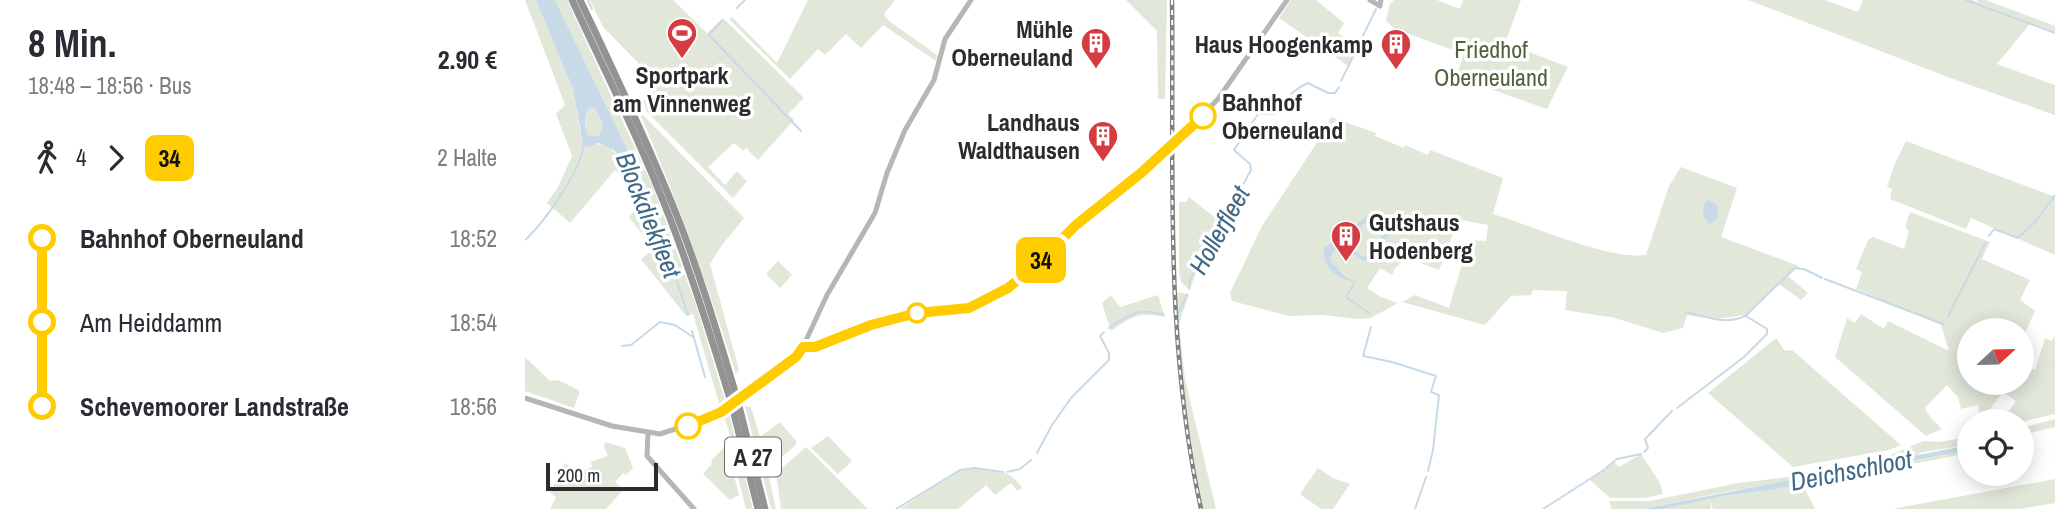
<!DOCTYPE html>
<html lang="de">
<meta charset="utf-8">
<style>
body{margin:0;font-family:"Archivo Narrow",sans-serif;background:#f7f7f7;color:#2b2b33;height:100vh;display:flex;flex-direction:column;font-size:26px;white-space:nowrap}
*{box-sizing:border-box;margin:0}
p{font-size:23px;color:#7c7c81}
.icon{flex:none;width:38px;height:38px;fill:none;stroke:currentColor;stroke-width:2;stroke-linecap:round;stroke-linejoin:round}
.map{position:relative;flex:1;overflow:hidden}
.panel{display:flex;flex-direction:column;background:#fff;width:525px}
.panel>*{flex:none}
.badge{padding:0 14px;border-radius:10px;font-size:24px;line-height:46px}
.needle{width:46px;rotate:68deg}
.buttons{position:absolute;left:1432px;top:318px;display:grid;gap:14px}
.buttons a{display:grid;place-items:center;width:77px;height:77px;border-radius:50%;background:#fff;box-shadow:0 4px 18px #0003;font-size:35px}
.scale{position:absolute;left:21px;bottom:18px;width:112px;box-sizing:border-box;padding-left:7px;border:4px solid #2c2c2c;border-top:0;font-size:19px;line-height:24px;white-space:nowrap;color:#2c2c2c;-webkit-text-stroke:5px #fff;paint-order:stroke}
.map>.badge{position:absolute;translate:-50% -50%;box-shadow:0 0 0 4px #fff}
.legs{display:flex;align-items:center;gap:10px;height:77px;padding:0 28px;font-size:23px}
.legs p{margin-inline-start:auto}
.summary{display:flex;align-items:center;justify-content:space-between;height:119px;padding:0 28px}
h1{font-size:38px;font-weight:800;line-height:52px}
ul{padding:0 28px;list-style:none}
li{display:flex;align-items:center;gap:24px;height:84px;font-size:26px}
li i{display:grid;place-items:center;width:10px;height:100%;margin:0 9px;background:currentColor}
li i::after{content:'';width:18px;height:18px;margin:-9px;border:5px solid;border-radius:50%;background:#fff}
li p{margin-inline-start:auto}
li:first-child i{background:linear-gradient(#0000 50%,currentColor 0)}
li:last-child i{background:linear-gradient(currentColor 50%,#0000 0)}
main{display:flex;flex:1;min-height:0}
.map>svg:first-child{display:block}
.green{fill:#e1e8da}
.water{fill:#c8dae7;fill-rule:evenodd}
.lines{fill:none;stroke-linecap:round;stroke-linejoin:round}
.stream{stroke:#c8dae7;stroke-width:2}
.secondary-tunnel{stroke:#d5d5d5;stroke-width:5;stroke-dasharray:5 2.5;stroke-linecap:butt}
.secondary{stroke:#b6b6b6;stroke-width:5}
.highway{stroke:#939393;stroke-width:7}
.rail-casing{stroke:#818181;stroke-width:4.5}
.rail{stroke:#fff;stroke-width:2;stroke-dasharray:5;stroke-linecap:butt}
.highway-bridge{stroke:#939393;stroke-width:7}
.line-1-casing{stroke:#fff;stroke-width:16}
.line-1{stroke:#fc0;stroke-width:10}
.stop-1-dot{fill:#fff;stroke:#fc0;stroke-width:3.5}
.labels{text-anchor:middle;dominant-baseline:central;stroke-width:7;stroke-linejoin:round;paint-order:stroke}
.shield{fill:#fff;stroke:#6b6b6b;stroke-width:2}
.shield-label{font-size:23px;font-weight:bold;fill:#2c2c2c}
.poi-label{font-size:24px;font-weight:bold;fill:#2c2c2c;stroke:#fff;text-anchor:end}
.park-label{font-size:24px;fill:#4e633e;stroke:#fff}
.stop-label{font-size:24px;font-weight:bold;fill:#2c2c2c;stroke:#fff;text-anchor:start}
.water-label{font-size:26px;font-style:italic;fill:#426986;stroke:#fff}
</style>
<main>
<section class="panel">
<div class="summary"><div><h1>8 Min.</h1><p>18:48 – 18:56 · Bus</p></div><b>2.90 €</b></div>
<div class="legs"><svg class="icon" aria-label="walk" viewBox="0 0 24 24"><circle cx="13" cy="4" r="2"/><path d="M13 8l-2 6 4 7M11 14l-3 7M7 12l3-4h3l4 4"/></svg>4<svg class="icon" aria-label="forward" viewBox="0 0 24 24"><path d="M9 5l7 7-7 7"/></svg><b class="badge" style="background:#fc0;color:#111">34</b><p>2 Halte</p></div>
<ul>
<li><i style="color:#fc0"></i><b>Bahnhof Oberneuland</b><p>18:52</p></li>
<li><i style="color:#fc0"></i><span>Am Heiddamm</span><p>18:54</p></li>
<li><i style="color:#fc0"></i><b>Schevemoorer Landstraße</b><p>18:56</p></li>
</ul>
</section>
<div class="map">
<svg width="1530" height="509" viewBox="0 0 1530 509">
<rect width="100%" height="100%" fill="#fff"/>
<g class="green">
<path d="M0,0H11L16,10L48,89L55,131L65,145C88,140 99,164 113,179L115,176L30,0H42L128,187L173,311L201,404L194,403L168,314L161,316L116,259L126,251L118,235L104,217L115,205L109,190L90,170L45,223L22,203L33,187L47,156L31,114L40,105Z"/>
<path d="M65,0H148L182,33L198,18L279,98L263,114L269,120L233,160L221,148L218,151L209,143L183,167L200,185L212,171L222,181L208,198L122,112L118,101L134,84L78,27Z"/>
<path d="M283,0H370L359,14L364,21L412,55L411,61L358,25L336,48L321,34L300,55L293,49L265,79L204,19L207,17L252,63Z"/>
<path d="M601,0H642L640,99H633L632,31Z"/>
<path d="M766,0H791L819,23L813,33L832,46L823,66L754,18Z"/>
<path d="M869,0H912L935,9L938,0H996L980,43L1043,67L1022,109L931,77L939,54L876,31L874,34H870L869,28L861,21L865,4Z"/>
<path d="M1223,0H1299L1333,12L1338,0H1447L1452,2V0H1461L1530,26V33L1505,24L1472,64L1530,85V115L1428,79Z"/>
<path d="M66,108L70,109L78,124L74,136L63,135C59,128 60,118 62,111Z"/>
<path d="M118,115L219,218L197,245L185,264L214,370L211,374C183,286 152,200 116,116Z"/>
<path d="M806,117L851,133L850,136L879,148L880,145L903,155L905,150L978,178L968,214C1008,226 1083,260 1121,255L1144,186L1156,167L1212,188L1196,237L1274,266L1263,276L1283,293L1276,300L1254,284L1221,317L1217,315C1198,320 1181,319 1162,315L1158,328L1138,333L1090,318L1040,310L1042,291L1008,290L1006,295L986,296L960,325L877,302L890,295L924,308L937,264L934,262L943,240L961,241L963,225L936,220L933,221L914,270L882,258L870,268L867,275L855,268L842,288L856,297L873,303L846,318L833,319L797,315L764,316L707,301L705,293L737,226L797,135Z"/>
<path d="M1381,141L1530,197V255L1446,218L1441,229L1365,199L1367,189L1362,187L1370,163Z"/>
<path d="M664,197L697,223L669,277L665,290L656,282L654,272V202H661Z"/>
<path d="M1385,212L1465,242L1457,259L1505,280L1495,300L1510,311L1496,342V331H1444V383H1496V364L1510,370L1520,338L1527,341L1530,335V414L1496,422H1476L1491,401L1478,392L1455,422L1453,405L1436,409L1433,397L1422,385L1400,408L1405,417L1417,429L1401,436L1310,357L1322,318L1330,323L1336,314L1359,329L1363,321L1424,351L1416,325L1331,289L1337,272L1331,269L1343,240L1348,237L1379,249L1384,231L1380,227Z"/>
<path d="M253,261L267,275L255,288L241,274Z"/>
<path d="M650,292L664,294L654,324L660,379L691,509H678L676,502L657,382Z"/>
<path d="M586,295L595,307L633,295L640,317C614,311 606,317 586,331L577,303Z"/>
<path d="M1251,338L1260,351L1267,350L1376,445L1364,450L1268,467L1183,393Z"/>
<path d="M0,357L25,381L33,380L55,391L49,408L0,391Z"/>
<path d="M220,406L226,407L235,437L255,422L271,441V445L242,469L251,509H246Z"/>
<path d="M203,410L228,509H221L209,462L206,464L214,495L205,500L178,474L187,464L186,461L198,448L206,457L211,455L198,413Z"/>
<path d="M1530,419V427L1496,435V428Z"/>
<path d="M303,436L327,461L313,474L286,448Z"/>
<path d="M1444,437V445L1398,452L1388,457L1270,480L1269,476L1365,455L1399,441L1414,442Z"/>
<path d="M80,442L100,448L108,468L101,475L98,473L90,482L98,490L81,509H25L31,497L25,493L40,463L50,474L67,467L66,462L83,456L79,447Z"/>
<path d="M281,447L343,509H256L251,473Z"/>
<path d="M1444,450V453L1278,485L1290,509H1188L1185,501L1186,509H1138L1199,496L1252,489L1331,471Z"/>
<path d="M1116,454L1135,483L1138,494L1121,498H1085L1064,479L1089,462L1094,467Z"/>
<path d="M793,468L808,478L825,484L808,509H796L775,494Z"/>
<path d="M435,469C458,469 484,466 497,488L492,491L486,483L470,495L461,485L433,509H375Z"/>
<path d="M1263,477L1267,481L1205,491L1117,509H1087L1084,501H1125L1213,483Z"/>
<path d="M1530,479V503L1495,509H1367Z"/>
</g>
<g class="water">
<path d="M11,0H30L115,176L112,179L89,150L73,143L63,147L58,144L48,89ZM66,108L70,109L78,124L74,136L63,135C59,129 60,118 62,111Z"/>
<path d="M1183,200L1192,205L1193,218L1185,224L1178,217L1179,204Z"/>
<path d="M849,211L850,216L818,240L835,255L841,257L844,245L860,234L864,225L869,226L870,231L847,250L842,261H839L819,248C811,247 803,254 806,262L819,276L830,282C813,279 796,267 799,248Z"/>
<path d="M1444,445V450L1331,471L1252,489L1199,496L1138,509H1117Z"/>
</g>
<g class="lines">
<g class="stream">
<path d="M63,0L67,9"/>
<path d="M1441,0L1530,33"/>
<path d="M212,8L220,0"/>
<path d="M197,21L184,35L276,131"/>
<path d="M833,46L851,9"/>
<path d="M816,81L831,51"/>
<path d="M114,177L134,227L163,315"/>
<path d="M1464,236L1469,229L1493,238L1511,221L1530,195"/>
<path d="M0,240C19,223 58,168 59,142"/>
<path d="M1300,279L1418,324"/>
<path d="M830,282L821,297L844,313"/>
<path d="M664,289L665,279L692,240L702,214L726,170L725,164L709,150L733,114H750C756,101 770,89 783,83L803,93H810L814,87"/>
<path d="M1161,312C1180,317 1202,325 1220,316L1270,268L1279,269L1297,278"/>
<path d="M653,314L662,295"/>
<path d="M1423,316L1461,242"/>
<path d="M846,327L838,356L867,362L911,376L906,392L914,395L908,450L903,471"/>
<path d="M584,328C604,314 615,307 639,315"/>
<path d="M167,331L180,377"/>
<path d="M97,346L106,345L135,322L150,325L168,337"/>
<path d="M1152,408L1219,357L1242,334V329L1221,316"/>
<path d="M1119,452L1123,448L1120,439L1147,411"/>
<path d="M512,453L527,425L546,398L584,360V353L575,336L579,332"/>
<path d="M1081,468L1092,459L1116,454"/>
<path d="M482,472L495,469L506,460"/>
<path d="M371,509L435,470L450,468L478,472"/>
<path d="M890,509L901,477"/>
<path d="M1018,509L1079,470"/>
</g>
<path class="secondary-tunnel" d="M636,155L652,141"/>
<g class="secondary">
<path d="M845,0L855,6L856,0"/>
<path d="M652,141L693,99L762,0"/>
<path d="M278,347H290L346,325L392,313L444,308L471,295L509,267L551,225L636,155"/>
<path d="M0,398L87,426L135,434L187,417L271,357L276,351L302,295L350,213L362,173L380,130L409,80L420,39L446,0"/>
<path d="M123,433L122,456L169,509"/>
</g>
<g class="highway">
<path d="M47,0C81,73 117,145 146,221C168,279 187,339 205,399"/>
<path d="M55,0C89,71 123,143 152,216C175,274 193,335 211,395"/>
<path d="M214,406L240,509"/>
<path d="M208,410L233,509"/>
</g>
<g class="rail-casing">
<path id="rail" d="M647,0C649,172 639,339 676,509"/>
</g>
<use href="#rail" class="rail"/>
<g class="highway-bridge">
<path d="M211,395L214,406"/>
<path d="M205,399L208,410"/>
</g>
</g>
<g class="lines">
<g class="line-1-casing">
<path id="line-1" d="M163,426L196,412L271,357L278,347H290L346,325L392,313L444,308L483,288L509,267L551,225L616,173L678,116"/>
</g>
<use href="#line-1" class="line-1"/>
</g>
<defs>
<g id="stadium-pin" transform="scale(1.575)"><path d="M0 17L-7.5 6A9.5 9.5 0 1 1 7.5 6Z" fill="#d53c42" stroke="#fff"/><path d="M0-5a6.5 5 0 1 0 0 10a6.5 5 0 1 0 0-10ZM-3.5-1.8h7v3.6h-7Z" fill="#fff"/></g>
<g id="building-pin" transform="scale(1.575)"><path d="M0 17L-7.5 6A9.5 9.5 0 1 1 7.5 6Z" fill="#d53c42" stroke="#fff"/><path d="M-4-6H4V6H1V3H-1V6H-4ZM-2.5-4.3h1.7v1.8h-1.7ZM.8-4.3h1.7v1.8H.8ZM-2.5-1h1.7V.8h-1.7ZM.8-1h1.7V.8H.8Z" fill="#fff"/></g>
</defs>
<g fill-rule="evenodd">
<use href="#stadium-pin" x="157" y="33"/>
<use href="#building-pin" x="571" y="43"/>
<use href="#building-pin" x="871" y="44"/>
<use href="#building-pin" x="578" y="136"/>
<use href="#building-pin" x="821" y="236"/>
</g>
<g class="stop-1-dot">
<circle cx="678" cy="116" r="12"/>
<circle cx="392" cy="313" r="9"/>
<circle cx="163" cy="426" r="12"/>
</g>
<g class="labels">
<rect class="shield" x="200" y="437.5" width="56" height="39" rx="5"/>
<g class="shield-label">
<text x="228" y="457">A 27</text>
</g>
<g class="poi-label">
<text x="548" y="29">Mühle<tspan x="548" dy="28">Oberneuland</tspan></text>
<text x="848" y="44">Haus Hoogenkamp</text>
<text x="157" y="75" text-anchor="middle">Sportpark<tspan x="157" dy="28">am Vinnenweg</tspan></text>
<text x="555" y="122">Landhaus<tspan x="555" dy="28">Waldthausen</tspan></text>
<text x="844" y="222" text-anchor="start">Gutshaus<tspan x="844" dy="28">Hodenberg</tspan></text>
</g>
<g class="park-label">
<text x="966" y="49">Friedhof<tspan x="966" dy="28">Oberneuland</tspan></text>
</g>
<g class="stop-label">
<text x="697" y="102">Bahnhof<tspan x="697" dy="28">Oberneuland</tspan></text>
</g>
<g class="water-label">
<text transform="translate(124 215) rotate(68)">Blockdiekfleet</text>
<text transform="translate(694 230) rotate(-61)">Hollerfleet</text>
<text transform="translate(1326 470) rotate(-11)">Deichschloot</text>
</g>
</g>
</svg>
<div class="buttons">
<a><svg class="needle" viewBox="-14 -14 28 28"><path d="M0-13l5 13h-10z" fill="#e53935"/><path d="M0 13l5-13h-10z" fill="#7c7c81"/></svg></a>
<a><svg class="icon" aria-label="locate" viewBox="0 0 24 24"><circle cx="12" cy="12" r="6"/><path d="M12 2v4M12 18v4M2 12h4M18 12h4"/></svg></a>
</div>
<div class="scale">200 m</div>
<b class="badge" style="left:516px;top:260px;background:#fc0;color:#111">34</b>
</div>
</main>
